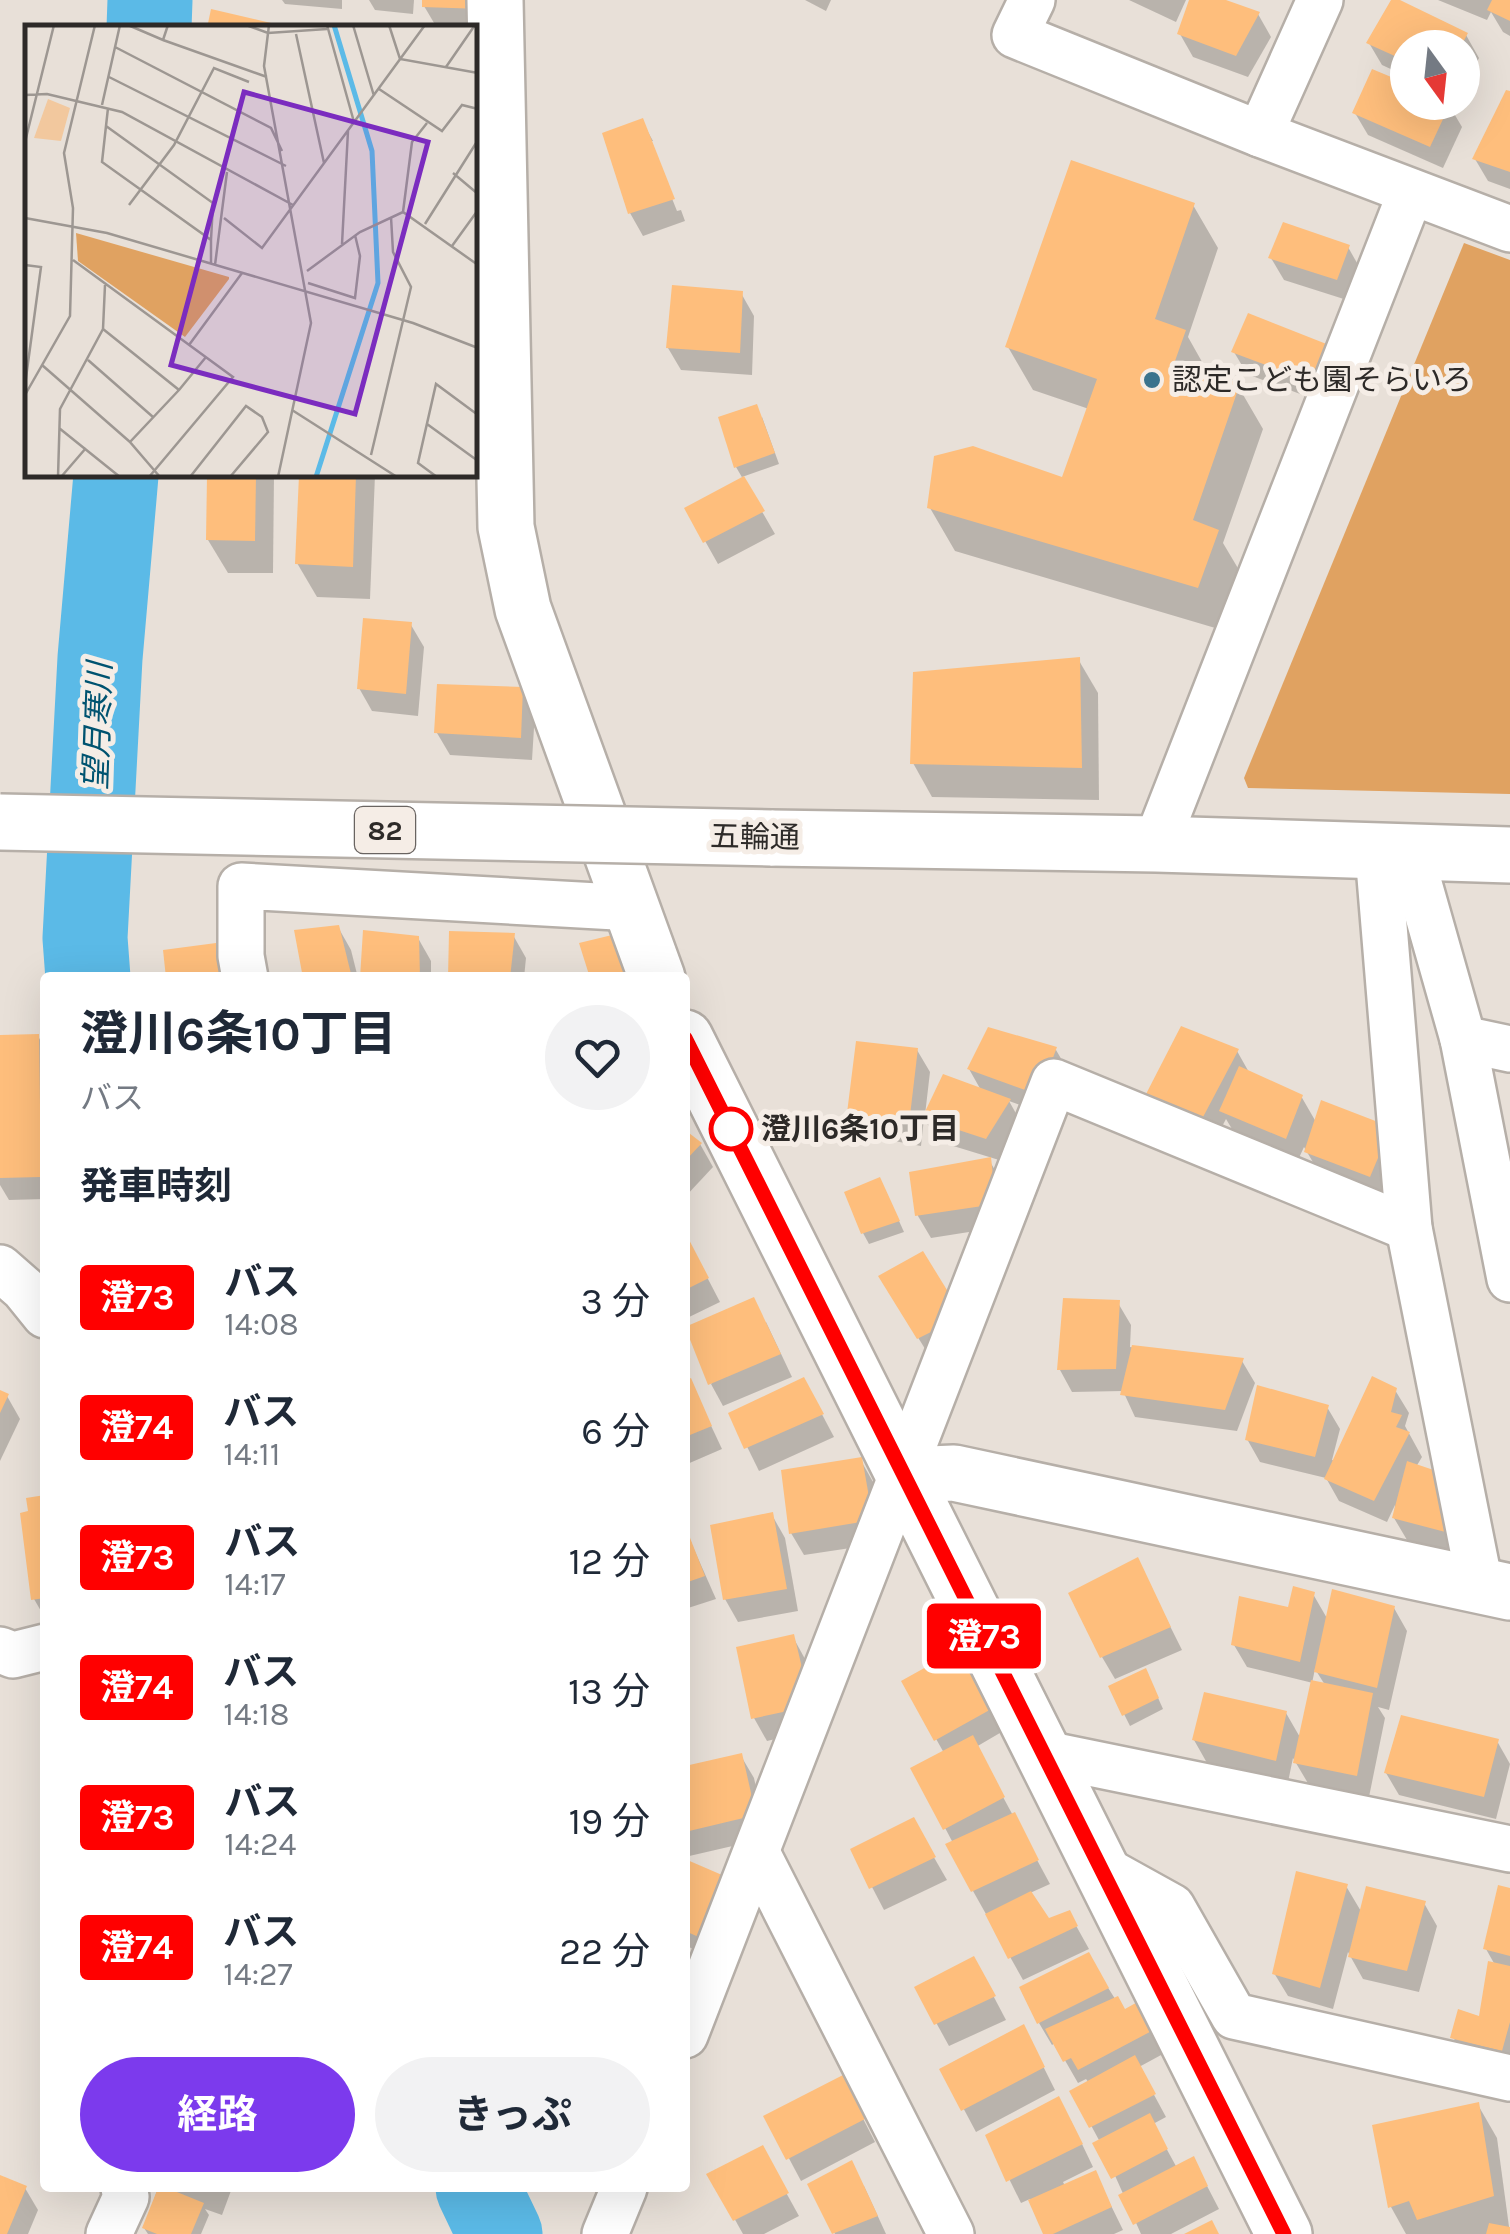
<!DOCTYPE html>
<html lang="ja">
<meta charset="utf-8">
<style>
body{margin:0;font-family:Karla,"Noto Sans JP",sans-serif;background:#f2f2f3;color:#1f2937;height:100vh;display:flex;flex-direction:column;font-size:38px;white-space:nowrap}
*{box-sizing:border-box;margin:0}
p{font-size:32px;color:#747a83}
.icon{flex:none;width:55px;height:55px;fill:none;stroke:currentColor;stroke-width:2;stroke-linecap:round;stroke-linejoin:round}
.map{position:relative;flex:1;overflow:hidden}
.drawer{position:absolute;left:40px;top:972px;width:650px;height:1220px;display:flex;flex-direction:column;background:#fff;border-radius:10px;box-shadow:0 10px 40px #0002}
.drawer>*{flex:none}
.badge{padding:0 20px;border-radius:8px;font-size:35px;line-height:65px}
.needle{width:65px;rotate:165deg}
.fabs{position:absolute;left:1390px;top:30px;display:grid;gap:20px}
.fabs a{display:grid;place-items:center;width:90px;height:90px;border-radius:50%;background:#fff;box-shadow:0 10px 40px #0002;font-size:50px}
.map>.badge{position:absolute;translate:-50% -50%;box-shadow:0 0 0 5px #fff}
h2{padding:0 40px;font-size:38px;line-height:90px}
.round{display:grid;place-items:center;flex:none;width:105px;height:105px;border-radius:52px;background:#f2f2f3}
.overview{display:flex;align-items:center;justify-content:space-between;height:170px;padding:0 40px}
h1{font-size:48px;font-weight:700;line-height:75px}
.button{display:flex;gap:20px;margin-top:auto;padding:20px 40px}
.button a{flex:1;height:115px;border-radius:60px;background:#7c3aed;color:#fff;font-size:40px;font-weight:700;line-height:115px;text-align:center}
.button a+a{background:#f2f2f3;color:#1f2937}
ul{padding:0;list-style:none}
li{display:flex;align-items:center;gap:30px;height:130px;padding:0 40px}
li div{flex:1}
li b{display:block;font-size:38px}
li em{font-style:normal}
li .badge{min-width:110px;font-weight:700;text-align:center}
.map>svg:first-child{display:block}
.forest{fill:#e0a261}
.shadow{fill:#0003;fill-rule:evenodd}
.lines{fill:none;stroke-linecap:round;stroke-linejoin:round}
.river{stroke:#5bbae7;stroke-width:85}
.building{fill:#febe7c}
.minor-casing{stroke:#b6afa8;stroke-width:50}
.tertiary-casing{stroke:#b6afa8;stroke-width:60}
.primary-casing{stroke:#b6afa8;stroke-width:60}
.minor{stroke:#fff;stroke-width:45}
.tertiary{stroke:#fff;stroke-width:55}
.primary{stroke:#fff;stroke-width:55}
.primary-bridge-casing{stroke:#b6afa8;stroke-width:60;stroke-linecap:butt}
.primary-bridge{stroke:#fff;stroke-width:55}
.line-casing{stroke:#fff;stroke-width:22}
.line{stroke:#f00;stroke-width:15}
.poi-dot{fill:#3b738d;stroke:#f5ede6;stroke-width:4}
.stop-dot{fill:#fff;stroke:#f00;stroke-width:5}
.labels{text-anchor:middle;dominant-baseline:central;stroke-width:10;stroke-linejoin:round;paint-order:stroke}
.shield{fill:#f5ede6;stroke:#696461;stroke-width:2.5}
.shield-label{font-size:28px;font-weight:bold;fill:#2d2a28}
.poi-label{font-size:30px;fill:#2d2a28;stroke:#f5ede6;text-anchor:start}
.street-label{font-size:30px;fill:#2d2a28;stroke:#f5ede6}
.stop-label{font-size:30px;font-weight:bold;fill:#2d2a28;stroke:#f5ede6;text-anchor:start}
.water-label{font-size:32px;font-style:italic;fill:#005370;stroke:#f5ede6}
.inset-river{fill:none;stroke:#5bbae7;stroke-width:5}
.inset-road{fill:none;stroke:#9d9792;stroke-width:2.5}
.view{fill:#7b2cbf;fill-opacity:0.15;stroke:#7b2cbf;stroke-width:5}
.inset-edge{fill:none;stroke:#2d2a28;stroke-width:5}
</style>
<div class="map">
<svg width="1510" height="2234" viewBox="0 0 1510 2234">
<rect width="100%" height="100%" fill="#e8e0d8"/>
<path class="forest" d="M1464,243L1510,260V794L1248,788L1244,778Z"/>
<g class="shadow">
<path d="M282,0H342V9L285,4Z"/>
<path d="M369,0H414L413,14L375,10Z"/>
<path d="M425,0H494L475,28H437L424,6Z"/>
<path d="M805,0H831L826,11Z"/>
<path d="M1129,0H1186L1176,22Z"/>
<path d="M1192,0H1219L1258,14L1271,37L1248,77L1193,57L1180,34Z"/>
<path d="M1394,0L1466,35L1479,58L1462,90V48H1408V77L1382,65L1369,43Z"/>
<path d="M1438,0H1510V36L1503,32L1491,12L1487,20Z"/>
<path d="M1510,94V189L1488,181L1475,159Z"/>
<path d="M1408,102L1449,105L1462,127L1443,168L1368,135L1355,113Z"/>
<path d="M642,121L653,141H649L677,211L681,210L685,221L643,236L630,213L605,134Z"/>
<path d="M1193,205L1218,248L1188,337L1210,376L1238,386L1263,429L1223,543L1242,575L1222,630L955,551L930,508L1064,480L1089,409L1033,390L1008,347Z"/>
<path d="M1348,247L1361,270L1350,301L1284,280L1271,258Z"/>
<path d="M741,293L754,316L752,375L681,370L668,348Z"/>
<path d="M1328,347L1327,404L1247,374L1234,352Z"/>
<path d="M762,417L779,464L742,477L775,534L718,564L687,509L743,479L736,467Z"/>
<path d="M209,475H274L273,573H228L208,540Z"/>
<path d="M301,475H375L370,599L317,597L297,563Z"/>
<path d="M411,625L424,647L418,716L372,711L359,688Z"/>
<path d="M1078,659L1098,693L1099,800L932,797L913,763Z"/>
<path d="M522,690L535,712L532,760L450,755L437,733Z"/>
<path d="M338,927L351,950L358,978H306Z"/>
<path d="M513,935L526,958L524,978H450Z"/>
<path d="M418,938L431,961V978H362Z"/>
<path d="M38,1036L45,1049V1199L9,1200L0,1185V1037Z"/>
<path d="M917,1050L930,1072L925,1115L982,1092L969,1069L1056,1050L1069,1072L1051,1116L1009,1101L1022,1124L999,1160L937,1141L924,1118L921,1146L862,1135L849,1112Z"/>
<path d="M1237,1051L1250,1074L1301,1096L1316,1122L1403,1151L1383,1198L1320,1174L1304,1147L1298,1160L1235,1134L1226,1119L1215,1140L1161,1118Z"/>
<path d="M685,1133L700,1144L713,1167L685,1197Z"/>
<path d="M989,1160L1002,1182L1007,1226L931,1238L918,1216L912,1174Z"/>
<path d="M885,1190L904,1232L869,1244L863,1233Z"/>
<path d="M685,1235L720,1302L685,1319Z"/>
<path d="M894,1299L973,1339L932,1360Z"/>
<path d="M1118,1303L1131,1325L1130,1347L1242,1361L1255,1383L1237,1431L1135,1417L1123,1391L1072,1392L1060,1370Z"/>
<path d="M766,1322L792,1377L723,1406L711,1384Z"/>
<path d="M690,1381L722,1449L685,1465V1383Z"/>
<path d="M1395,1390L1409,1413L1405,1426L1422,1457L1416,1467L1465,1555L1407,1540L1394,1518L1395,1505L1387,1522L1339,1501L1326,1478L1260,1462L1247,1439L1327,1407L1340,1429L1332,1460L1335,1461Z"/>
<path d="M0,1393L7,1396L20,1419L0,1461Z"/>
<path d="M816,1403L834,1437L759,1471L731,1414Z"/>
<path d="M860,1459L873,1482L884,1543L804,1555L791,1533Z"/>
<path d="M45,1498V1618L34,1599L31,1513Z"/>
<path d="M772,1515L785,1538L798,1611L738,1622L725,1599Z"/>
<path d="M685,1529L716,1599L685,1609Z"/>
<path d="M1137,1560L1182,1650L1115,1679L1102,1657Z"/>
<path d="M1313,1594L1328,1620L1394,1608L1407,1631L1389,1710L1378,1707L1385,1718L1369,1797L1309,1785L1293,1758L1288,1782L1207,1763L1194,1740L1286,1713L1301,1739L1313,1683L1247,1667L1234,1645ZM1315,1669L1325,1685L1312,1683Z"/>
<path d="M793,1637L805,1659L822,1728L767,1741L754,1718Z"/>
<path d="M963,1649L1005,1730L976,1747L1050,1884L1030,1893L1048,1921L1069,1913L1089,1949L1023,1980L973,1891L953,1843L914,1769L944,1753L904,1682Z"/>
<path d="M1151,1682L1163,1709L1130,1726L1111,1688Z"/>
<path d="M1497,1741L1510,1764L1496,1819L1399,1795L1386,1773Z"/>
<path d="M741,1756L754,1778L767,1838L685,1857V1769Z"/>
<path d="M913,1821L947,1880L884,1910L872,1887Z"/>
<path d="M685,1861L720,1877L733,1899L713,1959L685,1945Z"/>
<path d="M1346,1886L1362,1913L1424,1903L1437,1926L1419,1992L1363,1979L1348,1952L1333,2009L1288,1996L1274,1973Z"/>
<path d="M1510,1890V2071L1466,2060L1453,2037L1481,2019L1495,1965L1486,1949Z"/>
<path d="M1088,1956L1124,2013L1149,1999L1174,2048L1139,2067L1166,2117L1153,2124L1177,2168L1193,2159L1219,2209L1171,2234H1141L1100,2142L1073,2092L1089,2083L1086,2079L1078,2083L1055,2043L1052,2045L1039,2023Z"/>
<path d="M986,1982L1006,2020L949,2046L917,1988Z"/>
<path d="M1035,2050L1055,2090L976,2132L943,2070Z"/>
<path d="M854,2101L875,2142L801,2181L767,2117Z"/>
<path d="M1478,2105L1497,2138L1510,2234H1406L1391,2207L1374,2127Z"/>
<path d="M1071,2121L1093,2167L1063,2182L1065,2186L1095,2173L1123,2230L1114,2234H1046L1030,2199L1021,2203L988,2136Z"/>
<path d="M762,2149L799,2216L764,2234H743L710,2175Z"/>
<path d="M0,2177L25,2188L38,2210L28,2234H0Z"/>
<path d="M810,2185L864,2186L886,2234H835Z"/>
<path d="M158,2188H232L222,2215L205,2209L209,2215L201,2234H148L144,2228Z"/>
</g>
<g class="lines">
<g class="river">
<path d="M149,28L150,0"/>
<path d="M88,978L85,938L100,658L116,475"/>
<path d="M478,2188L500,2234"/>
</g>
</g>
<g class="building">
<path d="M422,0H482V9L422,7Z"/>
<path d="M1189,0H1226L1260,12L1236,56L1177,34Z"/>
<path d="M1391,0H1400L1468,33L1460,48H1408V62L1366,43Z"/>
<path d="M1492,0H1510V21L1487,10Z"/>
<path d="M211,9L284,26V28H207Z"/>
<path d="M1372,69L1408,84V102H1451L1430,147L1352,113Z"/>
<path d="M1506,90L1510,91V172L1472,159Z"/>
<path d="M643,118L675,199L628,214L602,133Z"/>
<path d="M1071,160L1195,203L1155,319L1186,330L1175,361L1240,384L1193,520L1219,530L1198,588L927,508L934,456L973,446L1062,477L1097,379L1005,347Z"/>
<path d="M1283,222L1350,245L1337,280L1268,258Z"/>
<path d="M672,285L743,291L740,353L666,348Z"/>
<path d="M1248,313L1329,345L1315,383L1231,352Z"/>
<path d="M757,404L775,453L734,468L718,417Z"/>
<path d="M207,475H256L255,541L206,540Z"/>
<path d="M299,475H356L353,567L295,564Z"/>
<path d="M744,476L765,511L703,543L684,508Z"/>
<path d="M363,618L412,622L406,694L357,689Z"/>
<path d="M1080,657L1082,768L910,764L913,672Z"/>
<path d="M437,684L523,687L521,738L434,733Z"/>
<path d="M339,925L352,978H303L294,930Z"/>
<path d="M363,930L419,936L420,978H360Z"/>
<path d="M633,930L647,978H590L579,943Z"/>
<path d="M449,931L515,933L510,978H448Z"/>
<path d="M216,943L221,978H166L163,950Z"/>
<path d="M1181,1026L1239,1049L1202,1119L1145,1096Z"/>
<path d="M988,1027L1057,1047L1039,1095L967,1069Z"/>
<path d="M39,1034L41,1177L0,1178V1035Z"/>
<path d="M856,1041L918,1048L909,1124L847,1113Z"/>
<path d="M1239,1066L1303,1095L1286,1139L1219,1111Z"/>
<path d="M943,1074L1011,1099L986,1139L922,1118Z"/>
<path d="M1321,1100L1391,1127L1370,1177L1304,1152Z"/>
<path d="M685,1130L702,1143L685,1161Z"/>
<path d="M991,1157L996,1204L915,1216L909,1172Z"/>
<path d="M880,1177L900,1221L861,1234L844,1192Z"/>
<path d="M685,1232L709,1278L685,1290Z"/>
<path d="M923,1251L963,1316L917,1339L878,1276Z"/>
<path d="M754,1297L781,1354L708,1385L685,1327Z"/>
<path d="M1063,1298L1120,1300L1116,1369L1057,1370Z"/>
<path d="M1132,1345L1244,1358L1225,1410L1120,1395Z"/>
<path d="M1372,1376L1397,1388L1391,1412L1402,1415L1396,1427L1410,1432L1374,1501L1324,1479Z"/>
<path d="M804,1377L824,1414L744,1449L728,1413Z"/>
<path d="M691,1378L712,1426L685,1437V1381Z"/>
<path d="M1257,1385L1329,1405L1315,1457L1245,1440Z"/>
<path d="M0,1390L9,1394L0,1413Z"/>
<path d="M862,1457L873,1520L789,1534L781,1470Z"/>
<path d="M1407,1461L1466,1481L1453,1534L1392,1518Z"/>
<path d="M45,1495V1598L31,1600L20,1513L28,1511L26,1498Z"/>
<path d="M773,1512L787,1589L723,1600L710,1525Z"/>
<path d="M685,1525L705,1576L685,1583Z"/>
<path d="M1138,1557L1171,1627L1100,1658L1068,1593Z"/>
<path d="M1293,1586L1315,1592L1300,1662L1231,1645L1239,1596L1288,1607Z"/>
<path d="M1332,1589L1395,1606L1377,1688L1314,1672Z"/>
<path d="M794,1634L811,1706L751,1719L736,1647Z"/>
<path d="M964,1646L995,1707L934,1741L901,1681Z"/>
<path d="M1146,1668L1159,1698L1122,1716L1108,1686Z"/>
<path d="M1311,1680L1373,1693L1357,1776L1293,1763Z"/>
<path d="M1204,1692L1287,1711L1276,1761L1192,1740Z"/>
<path d="M1401,1715L1499,1739L1484,1797L1384,1773Z"/>
<path d="M973,1735L1005,1797L943,1830L910,1768Z"/>
<path d="M742,1753L756,1815L685,1832V1766Z"/>
<path d="M1015,1812L1039,1860L971,1892L945,1844Z"/>
<path d="M914,1817L936,1857L869,1889L850,1849Z"/>
<path d="M685,1859L722,1875L701,1938L685,1931Z"/>
<path d="M1296,1871L1348,1884L1320,1988L1272,1974Z"/>
<path d="M1498,1885L1510,1888V1956L1483,1949Z"/>
<path d="M1366,1886L1426,1901L1407,1971L1348,1957Z"/>
<path d="M1031,1891L1049,1918L1070,1910L1078,1926L1008,1959L985,1914Z"/>
<path d="M1089,1952L1109,1988L1037,2024L1019,1987Z"/>
<path d="M974,1956L996,1996L934,2025L914,1987Z"/>
<path d="M1488,1961L1510,1966V2022L1502,2051L1450,2038L1458,2009L1479,2016Z"/>
<path d="M1150,1995L1163,2025L1078,2070L1071,2058L1063,2062L1045,2029L1118,1996L1125,2009Z"/>
<path d="M1024,2024L1045,2067L961,2111L939,2069Z"/>
<path d="M1135,2055L1156,2094L1089,2128L1069,2091Z"/>
<path d="M843,2075L865,2119L786,2160L763,2116Z"/>
<path d="M1059,2096L1083,2144L1006,2182L985,2135Z"/>
<path d="M1479,2102L1494,2196L1417,2220L1409,2201L1388,2208L1372,2125Z"/>
<path d="M1150,2113L1168,2149L1111,2179L1092,2143Z"/>
<path d="M763,2145L789,2193L733,2221L706,2174Z"/>
<path d="M1194,2156L1208,2186L1133,2225L1118,2195Z"/>
<path d="M852,2160L878,2216L832,2234L807,2184Z"/>
<path d="M1096,2170L1112,2207L1053,2234H1043L1028,2200Z"/>
<path d="M0,2175L27,2186L7,2234H0Z"/>
<path d="M158,2188H167L204,2203L191,2234H157L142,2228Z"/>
<path d="M1212,2220L1219,2234H1184Z"/>
<path d="M1489,2223L1510,2227V2234H1486Z"/>
</g>
<g class="lines">
<g class="minor-casing">
<g id="minor">
<path d="M1032,0L1015,35L1260,134L1510,229"/>
<path d="M1260,134L1320,0"/>
<path d="M1156,844L1411,192"/>
<path d="M1410,852L1463,1039L1510,1049"/>
<path d="M1378,853L1409,1228L1480,1585"/>
<path d="M245,978L241,956V886L634,908"/>
<path d="M1463,1039L1510,1279"/>
<path d="M0,1268L24,1289L45,1315"/>
<path d="M0,1650L13,1655L45,1647"/>
<path d="M1041,1753L1510,1849"/>
<path d="M757,1853L951,2234"/>
<path d="M1098,1866L1172,1907L1234,2016L1510,2078"/>
<path d="M685,2035L1054,1082L1409,1228"/>
<path d="M109,2234L126,2197L124,2188"/>
<path d="M605,2234L624,2188"/>
</g>
</g>
<g class="tertiary-casing">
<g id="tertiary">
<path d="M495,0L506,527L523,609L657,978"/>
<path d="M685,1038L1284,2234"/>
<path d="M905,1475L954,1473L1510,1592"/>
</g>
</g>
<g class="primary-casing">
<path id="primary" d="M771,838L1156,844L1510,855"/>
</g>
<use href="#minor" class="minor"/>
<use href="#tertiary" class="tertiary"/>
<use href="#primary" class="primary"/>
<g class="primary-bridge-casing">
<path id="primary-bridge" d="M0,822L771,838"/>
</g>
<use href="#primary-bridge" class="primary-bridge"/>
</g>
<g class="lines">
<g class="line-casing">
<path id="line" d="M685,1038L1284,2234"/>
</g>
<use href="#line" class="line"/>
</g>
<circle class="poi-dot" cx="1152" cy="380" r="10"/>
<circle class="stop-dot" cx="731" cy="1129" r="20"/>
<g class="labels">
<rect class="shield" x="355" y="807" width="60" height="46" rx="8"/>
<g class="shield-label">
<text x="385" y="830">82</text>
</g>
<g class="poi-label">
<text x="1172" y="380">認定こども園そらいろ</text>
</g>
<g class="street-label">
<text transform="translate(755 837) rotate(1)">五輪通</text>
</g>
<g class="stop-label">
<text x="761" y="1129">澄川6条10丁目</text>
</g>
<g class="water-label">
<text transform="translate(98 726) rotate(-88)">望月寒川</text>
</g>
</g>
<g transform="translate(25 25)">
<rect width="452" height="452" fill="#e8e0d8"/>
<path d="M23,74L45,83L36,116L9,113Z" fill="#f2c89e"/>
<path d="M51,208L204,252V254L160,312L53,236Z" fill="#e0a261"/>
<path class="inset-river" d="M291,452L353,258L347,126L309,0"/>
<path class="inset-road" d="M103,0L138,15L143,0M221,0L243,8L302,4M244,0L239,41L286,298L253,452M302,0L329,97M328,0L349,71M364,0L375,34L453,48M271,9L299,138M138,15L242,52M90,22L246,103L257,126M421,42L450,0M84,52L261,141M354,64L417,106L437,80L453,84M0,70L22,69L97,87L268,180M77,80L95,0M83,83L77,137L186,215V239M81,101L188,178L186,215M0,117L29,0M428,148L453,169M104,180L149,120L189,43L224,57M378,187L387,117L402,98M0,193L82,208L388,298L453,323M199,193L237,223L400,0M400,199L453,115M317,219L323,106M427,221L453,185M48,235L208,352L124,452M0,240L16,242L0,360M190,240L202,147M282,246L335,207L378,187L453,240M283,258L330,273L335,231L330,210M78,304L154,365L105,417L135,452M164,320L217,248M63,335L128,392M17,340L105,417M154,365L181,332M0,370L45,291L48,183L39,128L70,0M267,385L372,452M402,399L453,436M34,403L95,452M346,430L386,262L368,227L366,192M33,452L35,384L78,304L80,260M36,452L61,423M165,452L221,381L237,392L243,407L205,452M412,452L393,438L411,359L453,390"/>
<path class="view" d="M219,67L403,117L330,389L146,340Z"/>
<rect width="452" height="452" class="inset-edge"/>
</g>
</svg>
<div class="fabs">
<a><svg class="needle" viewBox="-14 -14 28 28"><path d="M0-13l5 13h-10z" fill="#e53935"/><path d="M0 13l5-13h-10z" fill="#747a83"/></svg></a>
</div>
<b class="badge" style="left:984px;top:1636px;background:#f00;color:#fff">澄73</b>
<section class="drawer">
<div class="overview"><div><h1>澄川6条10丁目</h1><p>バス</p></div><a class="round"><svg class="icon" aria-label="heart" viewBox="0 0 24 24"><path d="M12 20l-8-8c-3-5 5-10 8-4 3-6 11-1 8 4z"/></svg></a></div>
<h2>発車時刻</h2>
<ul>
<li><span class="badge" style="background:#f00;color:#fff">澄73</span><div><b>バス</b><p>14:08</p></div><em>3 分</em></li>
<li><span class="badge" style="background:#f00;color:#fff">澄74</span><div><b>バス</b><p>14:11</p></div><em>6 分</em></li>
<li><span class="badge" style="background:#f00;color:#fff">澄73</span><div><b>バス</b><p>14:17</p></div><em>12 分</em></li>
<li><span class="badge" style="background:#f00;color:#fff">澄74</span><div><b>バス</b><p>14:18</p></div><em>13 分</em></li>
<li><span class="badge" style="background:#f00;color:#fff">澄73</span><div><b>バス</b><p>14:24</p></div><em>19 分</em></li>
<li><span class="badge" style="background:#f00;color:#fff">澄74</span><div><b>バス</b><p>14:27</p></div><em>22 分</em></li>
</ul>
<div class="button"><a>経路</a><a>きっぷ</a></div>
</section>
</div>
